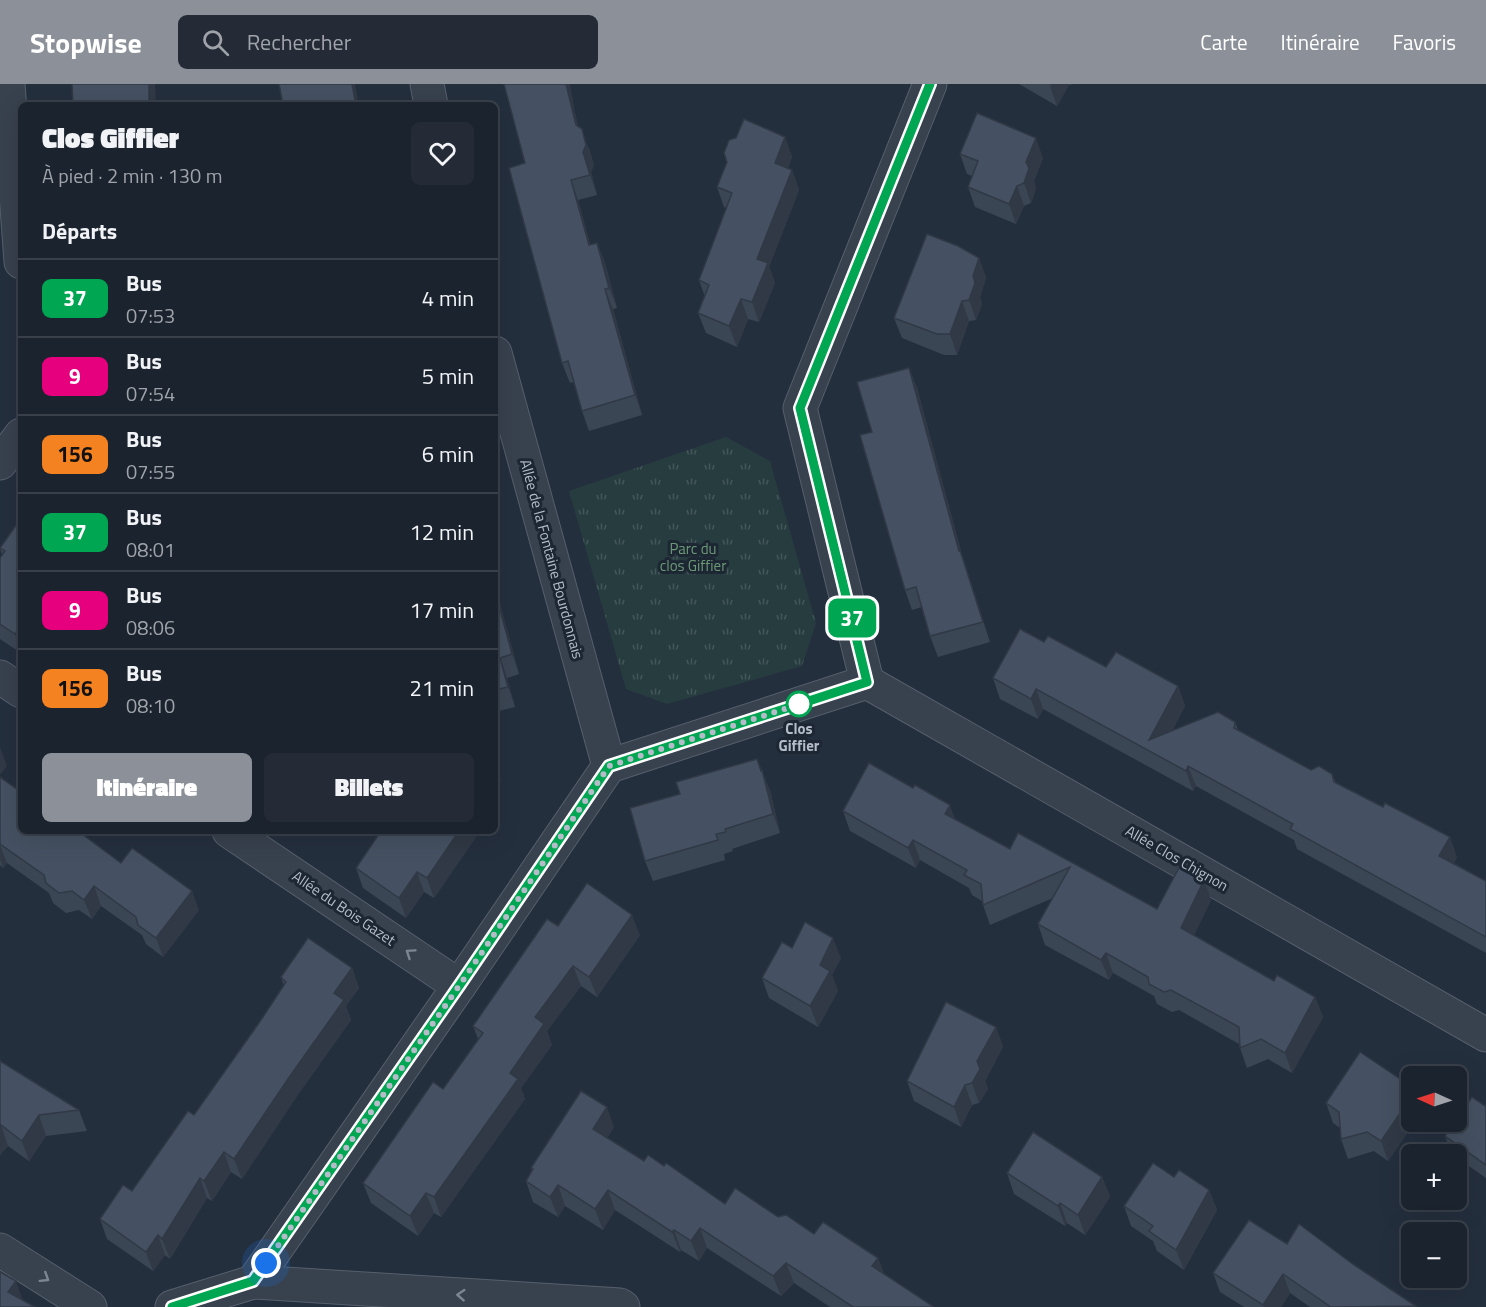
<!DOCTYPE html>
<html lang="fr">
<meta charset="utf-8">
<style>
body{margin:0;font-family:"Titillium Web",sans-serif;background:#242b36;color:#f1f3f6;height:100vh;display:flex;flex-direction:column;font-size:22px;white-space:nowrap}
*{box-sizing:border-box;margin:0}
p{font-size:20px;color:#a0a4aa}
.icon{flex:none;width:33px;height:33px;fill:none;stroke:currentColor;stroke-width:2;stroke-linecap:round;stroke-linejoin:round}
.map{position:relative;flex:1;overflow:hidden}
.drawer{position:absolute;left:18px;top:18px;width:480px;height:732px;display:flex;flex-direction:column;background:#1b232e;border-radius:9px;box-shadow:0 6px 24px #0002,0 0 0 2px #39404a}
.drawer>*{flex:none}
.badge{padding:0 12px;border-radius:9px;font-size:21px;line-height:39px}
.needle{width:39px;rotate:273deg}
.fabs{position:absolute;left:1401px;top:982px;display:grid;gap:12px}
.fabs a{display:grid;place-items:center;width:66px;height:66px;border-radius:9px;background:#1b232e;box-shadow:0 6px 24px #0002,0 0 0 2px #39404a;font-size:30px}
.you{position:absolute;width:30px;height:30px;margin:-15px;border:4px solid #fff;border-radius:50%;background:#1a73e8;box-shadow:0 0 0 9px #1a73e833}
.map>.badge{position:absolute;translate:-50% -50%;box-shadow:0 0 0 3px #fff}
h2{padding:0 24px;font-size:22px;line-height:54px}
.round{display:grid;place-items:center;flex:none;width:63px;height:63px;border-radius:9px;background:#242b36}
.overview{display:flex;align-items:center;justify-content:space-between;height:102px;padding:0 24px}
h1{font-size:28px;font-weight:800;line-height:45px}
.button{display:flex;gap:12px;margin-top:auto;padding:12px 24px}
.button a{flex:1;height:69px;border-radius:9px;background:#8c9099;color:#fff;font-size:24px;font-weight:800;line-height:69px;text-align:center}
.button a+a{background:#242b36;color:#f1f3f6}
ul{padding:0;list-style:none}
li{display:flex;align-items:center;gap:18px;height:78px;padding:0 24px;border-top:2px solid #39404a}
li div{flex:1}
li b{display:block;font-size:22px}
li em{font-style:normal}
li .badge{min-width:66px;font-weight:700;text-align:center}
header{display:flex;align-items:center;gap:36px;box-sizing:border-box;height:84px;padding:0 30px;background:#8c9099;color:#fff}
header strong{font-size:28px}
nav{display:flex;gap:33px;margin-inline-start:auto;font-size:21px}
.search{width:420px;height:54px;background:#242b36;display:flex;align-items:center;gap:15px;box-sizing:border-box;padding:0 21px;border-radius:9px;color:#a0a4aa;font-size:22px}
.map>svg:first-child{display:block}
.park{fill:url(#park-tufts)}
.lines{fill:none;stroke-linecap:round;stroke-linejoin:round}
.minor-casing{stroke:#565f6c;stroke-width:35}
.minor{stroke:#38414e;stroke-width:33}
.wall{fill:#3b4654}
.shaded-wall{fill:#303945}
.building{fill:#455162;stroke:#303945;stroke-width:1.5}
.oneway{stroke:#7c8592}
.line-casing{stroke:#fff;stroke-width:14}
.line{stroke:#00a651;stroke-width:9}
.walk{stroke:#b4bcc9;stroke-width:6;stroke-dasharray:0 10.8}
.stop-dot{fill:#fff;stroke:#00a651;stroke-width:3}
.labels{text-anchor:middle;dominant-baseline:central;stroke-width:6;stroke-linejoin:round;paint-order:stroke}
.park-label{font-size:15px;fill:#6b9a76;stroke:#1d2633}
.street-label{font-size:15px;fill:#b4bcc9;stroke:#1d2633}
.stop-label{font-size:15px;font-weight:bold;fill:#b4bcc9;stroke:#1d2633}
</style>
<header>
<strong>Stopwise</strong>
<div class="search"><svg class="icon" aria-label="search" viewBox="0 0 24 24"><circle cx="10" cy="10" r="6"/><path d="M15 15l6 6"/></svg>Rechercher</div>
<nav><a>Carte</a><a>Itinéraire</a><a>Favoris</a></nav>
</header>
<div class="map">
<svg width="1486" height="1223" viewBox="0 0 1486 1223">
<defs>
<pattern id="park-tufts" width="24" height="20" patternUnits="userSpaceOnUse" patternTransform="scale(1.5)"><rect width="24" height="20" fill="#263c3f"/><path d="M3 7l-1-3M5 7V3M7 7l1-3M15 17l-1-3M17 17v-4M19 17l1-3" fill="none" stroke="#435659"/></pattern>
</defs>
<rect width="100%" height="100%" fill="#242f3e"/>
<path class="park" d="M726,353L770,377L816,539L802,582L667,620L626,605L569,407Z"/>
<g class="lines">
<g class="minor-casing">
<g id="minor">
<path d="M8,0L21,178"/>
<path d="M427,0L431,21"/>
<path d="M495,269L609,682"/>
<path d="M0,379L21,351"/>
<path d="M0,593L21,607"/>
<path d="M867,598L1486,951"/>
<path d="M229,747L459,902"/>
<path d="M0,1166L90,1223"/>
<path d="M253,1198L620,1221L623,1223"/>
<path d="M172,1223L253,1198L459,902L609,682L867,598L800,324L930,0"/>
</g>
</g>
<use href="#minor" class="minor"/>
</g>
<g class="wall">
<path d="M1019,0H1073L1069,1L1057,22Z"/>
<path d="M575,29L578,43L589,65L594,81L591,88L597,111L578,116L590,160L597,159L605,179L617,224L613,225L642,331L589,347L582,327L574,298L570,299L562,279L525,79Z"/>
<path d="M785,53L792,73L788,84L792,86L799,106L769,183L775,199L759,238L748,235L737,263L706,249L698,229L705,213L699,196L727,124L724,123L717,103Z"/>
<path d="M960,70L1043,74L1034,97L1036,104L1031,119L1024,122L1016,140L975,123L968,103L972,92L967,90Z"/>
<path d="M979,174L986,194L980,213L982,220L976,236L969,237L957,271H944L902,254L894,234Z"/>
<path d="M909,284L917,304L962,471L990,558L938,573L930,552L922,523L912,526L905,506L872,348Z"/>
<path d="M21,434V569L0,555V474L2,471L0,464Z"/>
<path d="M495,501L519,590L507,594L515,623L495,628Z"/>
<path d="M1044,558L1106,583L1178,602L1185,622L1172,647L1235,638L1238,646L1311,686L1332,690L1336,699L1457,773L1454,779L1486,797V869L1297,765L1294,756L1196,702L1193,707L1043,625L1038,635L1000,615L993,594Z"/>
<path d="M0,693L21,747L121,779L199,826L163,873L146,860L142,851L101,822L92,835L79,826L66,829L53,819L49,809L7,779L3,784L0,781Z"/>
<path d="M770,706L780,749L732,765L733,767L724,770L725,776L653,797L645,777L680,710Z"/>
<path d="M843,727L955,736L1010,765L1018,749L1157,825L1211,816L1194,851L1274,897L1315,913L1323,933L1292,989L1268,975L1247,984L1240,964L1239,960L1179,926L1172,928L1157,920L1154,912L1113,889L1109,896L1045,861L1038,840L1053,814L990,841L983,821L982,817L972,811L969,804L920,776L916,784L850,747Z"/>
<path d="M389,747H480L434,814L424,808L406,834L363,804L356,784Z"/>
<path d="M558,842L640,851L597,913L581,902L547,947L552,961L521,1004L525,1015L441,1133L434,1129L418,1152L371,1119L363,1099L443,1005L478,955L473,942Z"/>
<path d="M792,864L841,874L832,891L838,907L818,943L769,914L762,894Z"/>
<path d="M352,884L359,904L346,922L351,936L297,1012L242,1095L231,1088L212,1117L207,1114L170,1175L165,1171L153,1187L107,1155L100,1135L132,1107L194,1031L261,936L284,902L281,893Z"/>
<path d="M996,943L1003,963L985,997L988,1005L979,1019L972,1021L961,1043L914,1017L907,997Z"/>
<path d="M0,977L79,1026L87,1047L46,1052L29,1077L8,1062L0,1071Z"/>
<path d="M1326,1019L1412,1038H1415L1388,1077L1374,1067L1348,1075L1341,1055L1340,1044L1333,1039Z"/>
<path d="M1486,1021V1094L1456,1073V1071L1452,1070L1445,1052Z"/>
<path d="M614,1043L607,1054L644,1077L725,1120L778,1133L814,1150L878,1174L884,1190L934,1223H830L794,1199L781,1212L707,1164L699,1177L681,1166L680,1168L615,1126L603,1146L565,1122L558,1133L533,1118L526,1097L532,1087L531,1084Z"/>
<path d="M1007,1089L1102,1093L1110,1113L1085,1151L1067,1139L1065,1142L1014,1110Z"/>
<path d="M1209,1106L1217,1126L1184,1186L1157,1167L1153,1157L1131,1142L1124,1122Z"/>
<path d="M1287,1160L1354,1181L1416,1223H1310L1290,1209L1281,1223H1244L1220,1208L1213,1189Z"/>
</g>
<g class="shaded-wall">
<path d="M149,0H155L156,21H150Z"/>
<path d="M352,0H355L359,21H356Z"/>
<path d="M566,0H570L575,29L583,61L576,41Z"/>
<path d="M1051,0H1069V1L1057,22L1050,2Z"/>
<path d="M582,45L594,81L591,88L597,111L590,91L583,68Z"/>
<path d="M785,53L792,73L782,99L775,79Z"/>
<path d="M1036,54L1043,74L1034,97L1036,104L1031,119L1024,99L1026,78Z"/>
<path d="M792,86L799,106L769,183L775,199L759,238L752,218L757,175Z"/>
<path d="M571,96L578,116L596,181L589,161Z"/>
<path d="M1017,102L1024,122L1016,140L1009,120Z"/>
<path d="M597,159L605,179L617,224L609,204Z"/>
<path d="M979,174L986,194L980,213L982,220L976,236L969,216L973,192Z"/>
<path d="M605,205L613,225L642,331L635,311Z"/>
<path d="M741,215L748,235L737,263L729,242Z"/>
<path d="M962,217L969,237L957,271L950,250Z"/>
<path d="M909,284L917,304L962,471L990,558L959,467Z"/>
<path d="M495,501L519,590L512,570L495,507Z"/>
<path d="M21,542V566L15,550Z"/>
<path d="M500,574L507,594L515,623L508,603Z"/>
<path d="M1178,602L1185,622L1159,672L1149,656Z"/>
<path d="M1036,605L1043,625L1038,635L1031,615Z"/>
<path d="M0,663L7,682L0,691Z"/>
<path d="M757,675L770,706L780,749L773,730Z"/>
<path d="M495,681L501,697L495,706Z"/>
<path d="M1188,682L1196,702L1193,707L1186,687Z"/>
<path d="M950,721L957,741L945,730Z"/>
<path d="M459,747H480L434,814L427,794Z"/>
<path d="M1450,753L1457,773L1447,792L1439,772Z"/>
<path d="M913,756L920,776L916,784L908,764Z"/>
<path d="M0,761L7,779L3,784L0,775Z"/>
<path d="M417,788L424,808L406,834L399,814Z"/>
<path d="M1204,796L1211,816L1188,864L1181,844Z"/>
<path d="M94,802L101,822L92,835L84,816Z"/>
<path d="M192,807L199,826L163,873L156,854Z"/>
<path d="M632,831L640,851L597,913L589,893Z"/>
<path d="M833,854L841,874L832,891L838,907L818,943L810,922L820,881Z"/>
<path d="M1106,869L1113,889L1109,896L1101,876Z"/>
<path d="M573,882L581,902L547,947L552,961L521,1004L525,1015L441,1133L434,1113L510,989L535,933Z"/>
<path d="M352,884L359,904L346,922L351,936L297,1012L242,1095L234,1075L334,909Z"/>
<path d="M1315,913L1323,933L1292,989L1285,969Z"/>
<path d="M996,943L1003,963L985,997L988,1005L979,1019L972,999L977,977Z"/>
<path d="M965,1001L972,1021L961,1043L954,1023Z"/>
<path d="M1412,1012V1038H1415L1388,1077L1381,1057Z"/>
<path d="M607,1023L614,1043L600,1066L593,1045Z"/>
<path d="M39,1031L46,1052L29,1077L22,1057Z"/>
<path d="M1,1041L8,1062L0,1071V1042Z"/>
<path d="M224,1068L231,1088L212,1117L204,1097Z"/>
<path d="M1102,1093L1110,1113L1085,1151L1078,1131Z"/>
<path d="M200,1094L207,1114L170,1175L162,1155Z"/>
<path d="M558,1101L565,1122L558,1133L550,1113Z"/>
<path d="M608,1106L615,1126L603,1146L595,1125Z"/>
<path d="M1209,1106L1217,1126L1184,1186L1176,1166Z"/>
<path d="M426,1109L434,1129L418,1152L410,1132Z"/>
<path d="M1060,1119L1067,1139L1065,1142L1058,1122Z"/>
<path d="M700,1144L707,1164L699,1177L691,1157Z"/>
<path d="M674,1146L681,1166L680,1168L672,1148Z"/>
<path d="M158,1151L165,1171L153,1187L146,1168Z"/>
<path d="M878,1174L885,1194L872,1182Z"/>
<path d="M786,1179L794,1199L781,1212L773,1192Z"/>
<path d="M1283,1190L1290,1209L1281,1223H1264L1263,1221Z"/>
<path d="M16,1197L23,1217L8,1208Z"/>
</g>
<g class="building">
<path d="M72,0H149V21H73Z"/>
<path d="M279,0H352L356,21H283Z"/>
<path d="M504,0H566L576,41L582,45L586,61L583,68L590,91L571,96L589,161L597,159L609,204L605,205L635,311L582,327L568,277L562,279L509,84L525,79Z"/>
<path d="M977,29L1036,54L1026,78L1029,84L1024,99L1017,102L1009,120L968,103L978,77L960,70Z"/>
<path d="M744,35L785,53L775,79L792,86L757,175L768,179L752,218L741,215L729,242L698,229L709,201L699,196L732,109L717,103L727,78L724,69L729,56L736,54Z"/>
<path d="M927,150L958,162L979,174L973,192L975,199L969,216L962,217L950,250H937L894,234Z"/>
<path d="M909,284L959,467L960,466L983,538L930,552L916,503L905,506L860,351L872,348L857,298Z"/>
<path d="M21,434V542L15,550L0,540V474L5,467L0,464Z"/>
<path d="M495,507L512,570L500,574L508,603L495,606Z"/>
<path d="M1020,545L1044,558L1048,552L1106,583L1116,568L1178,602L1149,656L1218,628L1235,638L1234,644L1311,686L1319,682L1332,690L1334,698L1383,723L1385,719L1450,753L1439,772L1486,797V853L1290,745L1293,740L1188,682L1186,687L1036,605L1031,615L993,594Z"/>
<path d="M757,675L761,687L762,686L773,730L725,745L726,748L716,750L718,756L645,777L630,724L680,710L676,698Z"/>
<path d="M869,679L913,704L915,701L950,721L945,730L1010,765L1018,749L1157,825L1180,782L1204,796L1181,844L1274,897L1277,891L1315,913L1285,969L1261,955L1240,964L1239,943L1171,906L1164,908L1149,900L1148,893L1106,869L1101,876L1038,840L1070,783L983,821L981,800L964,791L967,786L913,756L908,764L843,727Z"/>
<path d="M0,693L21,708V747H78L121,779L132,764L192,807L156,854L138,841L136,833L94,802L84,816L72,807L59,809L46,799L44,791L0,760Z"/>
<path d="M381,747L388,748L389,747H459L427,794L417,788L399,814L356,784Z"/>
<path d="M587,799L632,831L589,893L573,882L535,933L544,940L510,989L518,995L434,1113L426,1109L410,1132L363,1099L433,998L443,1005L483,949L473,942L547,835L558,842Z"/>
<path d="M805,838L833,854L820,881L830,887L810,922L762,894L782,858L792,864Z"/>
<path d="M308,854L352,884L334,909L344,916L290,992L234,1075L224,1068L204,1097L200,1094L162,1155L158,1151L146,1168L100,1135L123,1101L132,1107L188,1027L194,1031L261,936L286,898L281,893Z"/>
<path d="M946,918L996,943L977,977L980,985L972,999L965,1001L954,1023L907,997Z"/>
<path d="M1360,968L1412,1003V1012L1381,1057L1367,1048L1341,1055L1339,1028L1326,1019Z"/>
<path d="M0,977L79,1026L39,1031L22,1057L1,1041L0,1042Z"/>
<path d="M581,1007L607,1023L593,1045L644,1077L648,1071L664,1082L666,1079L725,1120L735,1104L778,1133L786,1131L814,1150L823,1138L878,1174L872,1182L934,1223H853L786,1179L773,1192L700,1144L691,1157L674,1146L672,1148L608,1106L595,1125L558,1101L550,1113L526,1097L533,1085L531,1084Z"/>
<path d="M1472,1013L1485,1022L1486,1021V1081L1445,1052L1455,1038H1456V1036Z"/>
<path d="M1033,1048L1102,1093L1078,1131L1060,1119L1058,1122L1007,1089Z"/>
<path d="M1153,1079L1174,1093L1179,1086L1209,1106L1176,1166L1149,1147L1153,1142L1124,1122Z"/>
<path d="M1249,1136L1287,1160L1299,1140L1354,1181L1416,1222L1331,1223L1283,1190L1263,1221L1213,1189Z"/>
<path d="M0,1188L16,1197L8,1208L35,1223H0Z"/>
</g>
<defs><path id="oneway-chevron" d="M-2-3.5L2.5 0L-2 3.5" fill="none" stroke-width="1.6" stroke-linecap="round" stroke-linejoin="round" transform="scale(1.5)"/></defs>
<g class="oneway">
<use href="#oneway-chevron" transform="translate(410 869) rotate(-146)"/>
<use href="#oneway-chevron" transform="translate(45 1194) rotate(32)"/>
<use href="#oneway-chevron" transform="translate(461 1211) rotate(-176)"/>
</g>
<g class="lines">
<g class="line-casing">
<path id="line" d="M172,1223L253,1197L459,902L609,682L867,598L800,324L930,0"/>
</g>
<use href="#line" class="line"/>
<path class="walk" d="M266,1179L459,902L609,682L803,619L799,620"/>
</g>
<circle class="stop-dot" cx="799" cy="620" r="12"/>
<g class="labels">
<g class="park-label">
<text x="693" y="464">Parc du<tspan x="693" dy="17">clos Giffier</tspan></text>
</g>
<g class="street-label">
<text transform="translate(552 475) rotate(75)">Allée de la Fontaine Bourdonnais</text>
<text transform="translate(1177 774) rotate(30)">Allée Clos Chignon</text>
<text transform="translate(344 824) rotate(34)">Allée du Bois Gazet</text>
</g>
<g class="stop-label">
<text x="799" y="644">Clos<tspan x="799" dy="17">Giffier</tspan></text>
</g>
</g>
</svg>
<div class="fabs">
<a><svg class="needle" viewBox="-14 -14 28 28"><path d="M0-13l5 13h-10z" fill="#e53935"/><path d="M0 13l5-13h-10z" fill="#a0a4aa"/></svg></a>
<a>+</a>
<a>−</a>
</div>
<div class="you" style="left:266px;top:1179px"></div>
<b class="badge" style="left:852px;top:534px;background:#00a651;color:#fff">37</b>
<section class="drawer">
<div class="overview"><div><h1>Clos Giffier</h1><p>À pied · 2 min · 130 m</p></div><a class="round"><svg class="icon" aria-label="heart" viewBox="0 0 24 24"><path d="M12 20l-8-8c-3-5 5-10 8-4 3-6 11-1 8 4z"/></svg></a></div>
<h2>Départs</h2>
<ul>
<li><span class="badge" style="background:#00a651;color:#fff">37</span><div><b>Bus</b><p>07:53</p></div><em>4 min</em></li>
<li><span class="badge" style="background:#e6007e;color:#fff">9</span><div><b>Bus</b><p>07:54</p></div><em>5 min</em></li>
<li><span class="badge" style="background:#f58220;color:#111">156</span><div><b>Bus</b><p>07:55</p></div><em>6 min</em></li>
<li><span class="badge" style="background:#00a651;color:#fff">37</span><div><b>Bus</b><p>08:01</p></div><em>12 min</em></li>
<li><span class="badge" style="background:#e6007e;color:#fff">9</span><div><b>Bus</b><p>08:06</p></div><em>17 min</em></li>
<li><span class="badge" style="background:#f58220;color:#111">156</span><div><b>Bus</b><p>08:10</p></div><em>21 min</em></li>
</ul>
<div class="button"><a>Itinéraire</a><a>Billets</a></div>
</section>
</div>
